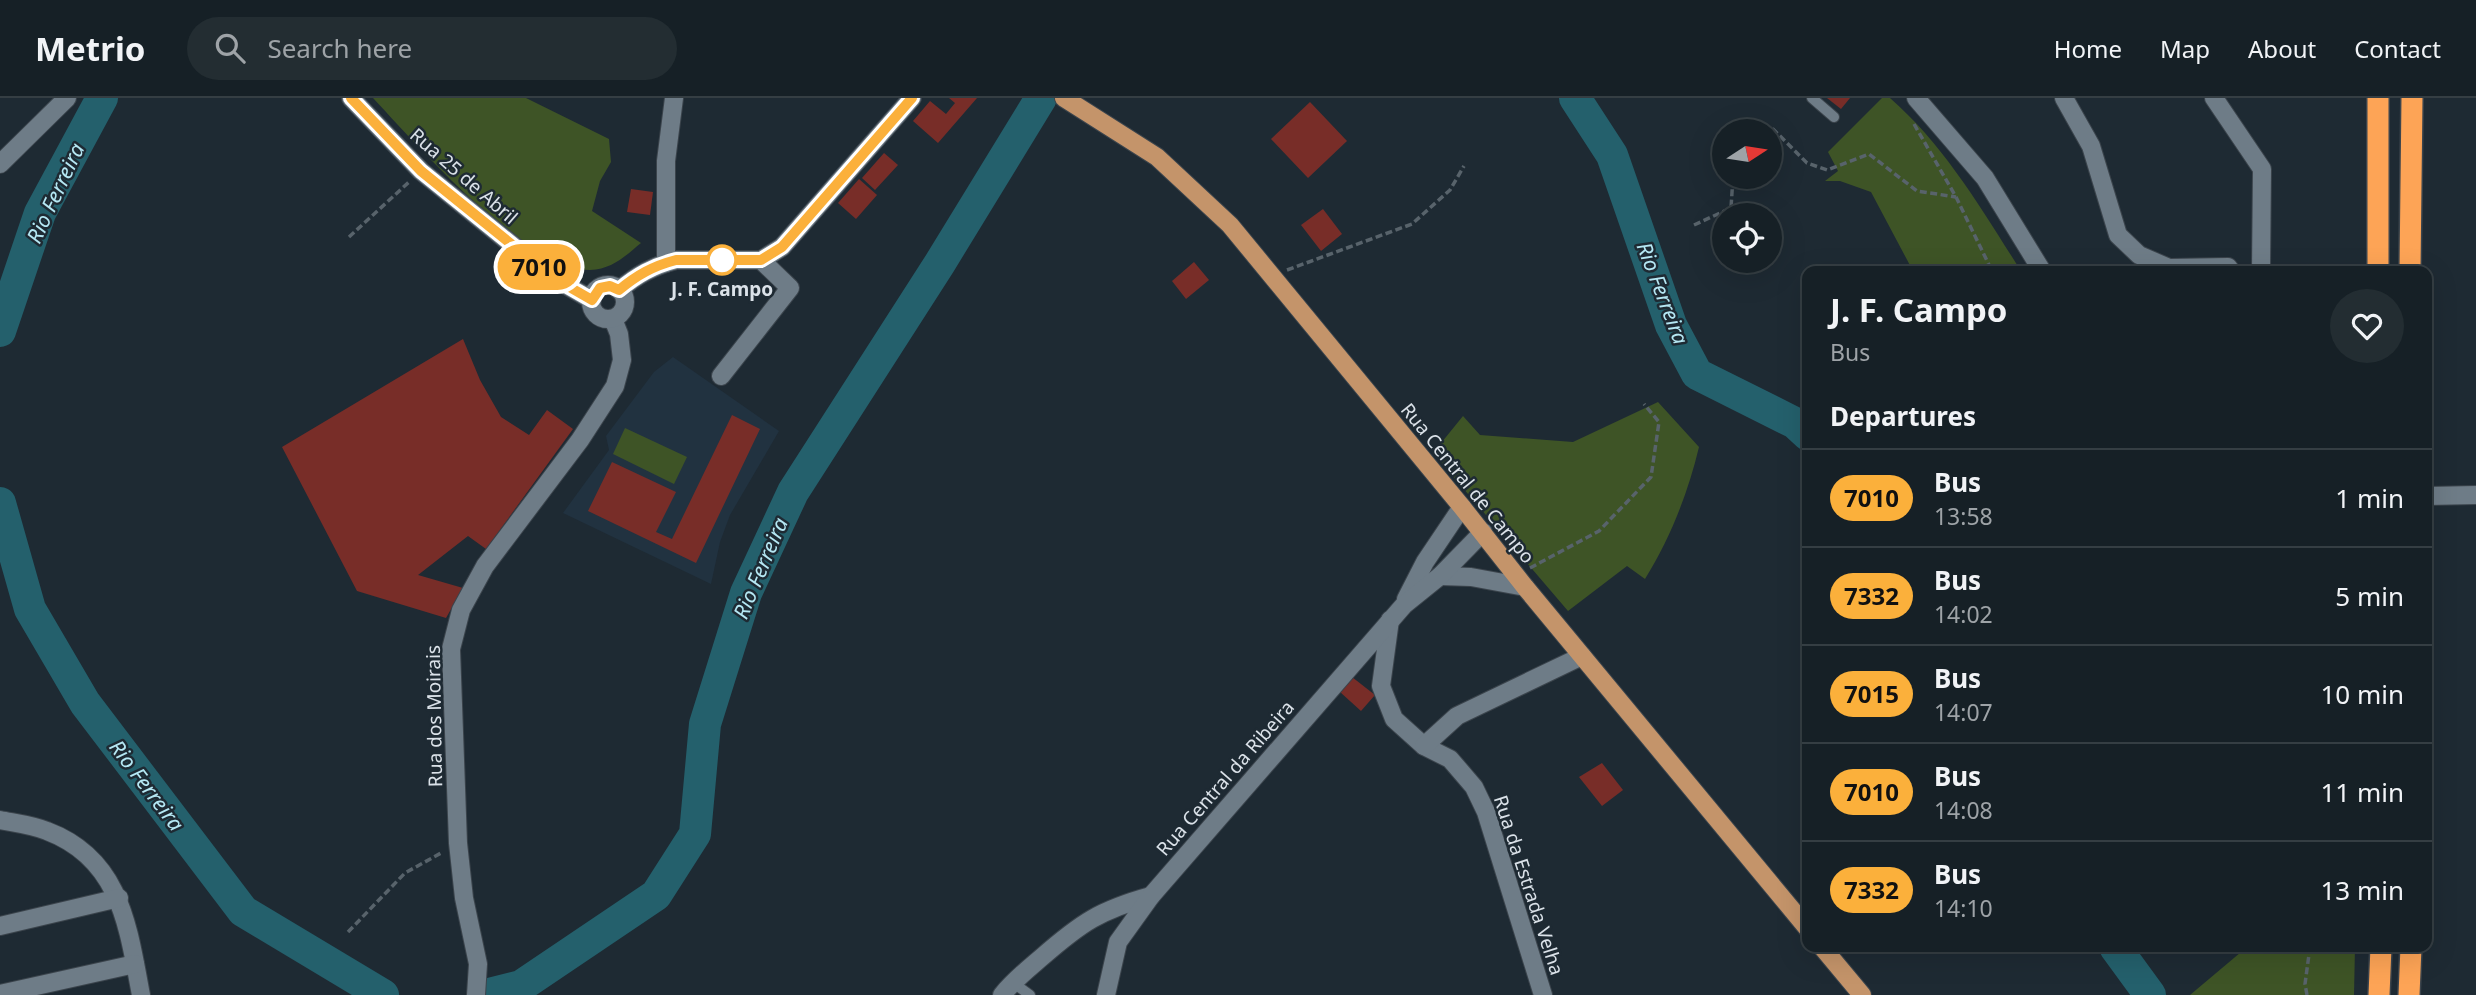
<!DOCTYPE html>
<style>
body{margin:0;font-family:"Noto Sans",sans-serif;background:#232d32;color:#f1f3f6;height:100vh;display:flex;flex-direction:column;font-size:26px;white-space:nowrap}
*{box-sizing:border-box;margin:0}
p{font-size:23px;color:#9ea3a7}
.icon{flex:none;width:38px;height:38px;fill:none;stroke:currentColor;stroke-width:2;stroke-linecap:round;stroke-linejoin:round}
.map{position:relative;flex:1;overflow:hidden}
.sheet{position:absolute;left:1802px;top:168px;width:630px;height:686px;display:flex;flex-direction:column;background:#162026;border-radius:14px;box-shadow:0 7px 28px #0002,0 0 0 2px #353e43}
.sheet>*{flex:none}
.badge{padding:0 14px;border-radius:23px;font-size:24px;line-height:46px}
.needle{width:46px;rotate:78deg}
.fabs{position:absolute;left:1712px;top:21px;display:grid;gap:14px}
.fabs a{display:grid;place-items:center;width:70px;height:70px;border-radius:50%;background:#162026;box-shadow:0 7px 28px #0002,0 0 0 2px #353e43;font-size:35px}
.map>.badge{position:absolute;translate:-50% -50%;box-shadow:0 0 0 4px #fff}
h2{padding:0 28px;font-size:26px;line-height:63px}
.round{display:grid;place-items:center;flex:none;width:74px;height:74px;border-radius:37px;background:#232d32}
.summary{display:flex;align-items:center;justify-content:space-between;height:119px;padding:0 28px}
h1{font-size:33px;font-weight:700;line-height:52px}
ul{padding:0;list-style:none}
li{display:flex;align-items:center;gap:21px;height:98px;padding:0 28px;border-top:2px solid #353e43}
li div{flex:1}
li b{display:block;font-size:26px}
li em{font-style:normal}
li .badge{min-width:77px;font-weight:700;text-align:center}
header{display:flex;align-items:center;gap:42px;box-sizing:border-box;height:98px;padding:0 35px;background:#162026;border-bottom:2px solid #353e43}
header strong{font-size:33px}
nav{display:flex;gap:38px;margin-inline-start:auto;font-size:24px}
.search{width:490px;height:63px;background:#232d32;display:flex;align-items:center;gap:18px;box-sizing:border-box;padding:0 24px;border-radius:38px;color:#9ea3a7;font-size:26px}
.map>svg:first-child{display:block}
.built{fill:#213240}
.green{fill:#3e5426}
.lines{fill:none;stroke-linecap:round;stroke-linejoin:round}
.river{stroke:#24606c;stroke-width:32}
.building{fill:#782d28}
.service-casing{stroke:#3b444c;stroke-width:12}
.minor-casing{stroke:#3b444c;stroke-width:20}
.tertiary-casing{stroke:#3b444c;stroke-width:20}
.primary-casing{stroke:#3b444c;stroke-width:20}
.motorway-casing{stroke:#3b444c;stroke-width:24}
.path{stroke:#58636b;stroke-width:3.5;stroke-dasharray:7 3.5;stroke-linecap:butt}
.service{stroke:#6e7c87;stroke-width:10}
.minor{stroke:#6e7c87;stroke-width:18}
.tertiary{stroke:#6e7c87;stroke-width:18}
.primary{stroke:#c4946a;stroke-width:18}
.motorway{stroke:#fda456;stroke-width:21}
.line-casing{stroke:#fff;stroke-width:16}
.line{stroke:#fbb03b;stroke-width:10}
.stop-dot{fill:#fff;stroke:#fbb03b;stroke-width:3.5}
.labels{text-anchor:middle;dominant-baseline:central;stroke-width:5;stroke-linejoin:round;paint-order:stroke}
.street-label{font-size:19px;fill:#dbe2e9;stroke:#1e2a33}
.stop-label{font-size:19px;font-weight:bold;fill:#dbe2e9;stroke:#1e2a33}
.water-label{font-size:21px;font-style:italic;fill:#b5e8f4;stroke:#1e2a33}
</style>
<header>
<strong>Metrio</strong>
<div class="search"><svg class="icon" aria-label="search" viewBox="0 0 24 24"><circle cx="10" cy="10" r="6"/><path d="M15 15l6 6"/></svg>Search here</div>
<nav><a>Home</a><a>Map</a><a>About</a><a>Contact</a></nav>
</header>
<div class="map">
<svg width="2476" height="897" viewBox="0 0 2476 897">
<rect width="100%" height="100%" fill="#1e2a33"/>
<path class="built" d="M673,259L779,333L730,417L720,444L711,486L563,415L609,352L606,338L654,274Z"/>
<g class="green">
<path d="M373,0H526L609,41L611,64L600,83L592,113L641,145C625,158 613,171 590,172C526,172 416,46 373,0Z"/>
<path d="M1882,0H1890C1945,48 1982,112 2021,173H1913L1871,94L1840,83H1825L1838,73L1828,54Z"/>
<path d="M1658,304L1699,349C1688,395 1670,441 1645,481L1627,468L1568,513L1433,355L1463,318L1480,337L1573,344Z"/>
<path d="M625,330L687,359L674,386L613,356Z"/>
<path d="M2247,849H2355L2354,897H2190Z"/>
</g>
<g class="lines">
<g class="river">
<path d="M1575,0L1612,57L1671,227L1697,276L1795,325L1808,337"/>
<path d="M0,233L40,115L102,0"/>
<path d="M0,405L30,511L85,605L243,813L383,897"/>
<path d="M2115,849L2150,897"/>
<path d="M485,897L521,888L656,797L695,736L705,626L746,495L793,394L940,165L1041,0"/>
</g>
</g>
<g class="building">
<path d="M949,0H977L938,45L913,23L930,3L946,16L955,5Z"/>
<path d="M1827,0H1850L1841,11Z"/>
<path d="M1310,4L1347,43L1308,80L1271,41Z"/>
<path d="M884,55L898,67L875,92L862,80Z"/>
<path d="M859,81L877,97L856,121L838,105Z"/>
<path d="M631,91L653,94L650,117L627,114Z"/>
<path d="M1323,111L1342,136L1321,153L1301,127Z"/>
<path d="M1194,164L1209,182L1186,201L1172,183Z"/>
<path d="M463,241L480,282L501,319L529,337L547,312L573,331L486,451L468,438L418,477L463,490L446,520L357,493L282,349Z"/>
<path d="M732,317L760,331L696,465L588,413L612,364L676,394L656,434L672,441Z"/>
<path d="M1352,579L1375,597L1361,613L1340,594Z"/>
<path d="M1602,665L1623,692L1602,708L1579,679Z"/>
</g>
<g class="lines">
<g class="service-casing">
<g id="service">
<path d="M1812,0L1834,19"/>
<path d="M1012,884L1030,897"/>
</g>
</g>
<g class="minor-casing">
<g id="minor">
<path d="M2064,0L2091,48L2118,137L2139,157L2169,170L2228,169L2231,173"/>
<path d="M2214,0L2262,71L2261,173"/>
<path d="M0,66L67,0"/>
<path d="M666,165V63L674,0"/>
<path d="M721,278L790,190L761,162"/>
<path d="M1390,522L1381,588L1394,621L1424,648L1450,661L1474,689L1486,714L1543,897"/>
<path d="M1424,648L1457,618L1582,558"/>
<path d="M0,722C15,725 33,727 47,733C121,761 128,829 141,897"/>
<path d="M0,828L119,800"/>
<path d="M0,896L135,866"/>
<path d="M476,897L478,866L464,800L458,745L451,551L461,512L485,468L580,342L615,288L622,262L619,236L613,221"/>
<path d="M1002,897C1014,882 1028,871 1042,859C1081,825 1100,812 1151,798"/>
</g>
</g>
<g class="tertiary-casing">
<g id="tertiary">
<path d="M351,0L421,73L552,179L592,202"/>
<path d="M1916,0L1985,80L2042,173"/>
<circle cx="608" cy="204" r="17"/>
<path d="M619,192C637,177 653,168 676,162H761L782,149L912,0"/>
<path d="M2427,398L2476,397"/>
<path d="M1440,478L1471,479L1525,489"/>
<path d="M1406,501L1425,464L1462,409"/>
<path d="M1106,897L1118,844L1151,798L1404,507L1440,478L1483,434"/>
</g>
</g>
<g class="primary-casing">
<g id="primary">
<path d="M1064,0L1157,59L1230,127L1462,409L1525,489L1808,831"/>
<path d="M1822,849L1862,897"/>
</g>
</g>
<g class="motorway-casing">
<g id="motorway">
<path d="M2378,0V173"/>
<path d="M2410,173L2412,0"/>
<path d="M2379,897L2381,849"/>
<path d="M2409,897L2411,849"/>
</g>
</g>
<g class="path">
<path d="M1914,26L1956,99L1992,173"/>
<path d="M1765,33L1770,28L1807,65L1827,72L1869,56L1917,93L1956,99"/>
<path d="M1694,127L1731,110L1733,79"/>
<path d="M349,139L409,84"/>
<path d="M1287,172L1412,126L1450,92L1464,68"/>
<path d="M1530,470L1599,433L1651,379L1659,324L1644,306"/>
<path d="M348,834L405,775L441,755"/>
<path d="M2307,897L2305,886L2310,849"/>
</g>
<use href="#service" class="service"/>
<use href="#minor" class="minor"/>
<use href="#tertiary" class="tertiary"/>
<use href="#primary" class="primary"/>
<use href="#motorway" class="motorway"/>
</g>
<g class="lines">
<g class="line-casing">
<path id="line" d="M351,0L421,73L552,179L592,202L600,190L610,188L619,192C637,177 653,168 676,162H761L782,149L912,0"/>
</g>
<use href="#line" class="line"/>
</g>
<circle class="stop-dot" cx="722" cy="162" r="14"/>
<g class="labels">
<g class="street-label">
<text transform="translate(464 78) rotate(41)">Rua 25 de Abril</text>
<text transform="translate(1468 385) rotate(51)">Rua Central de Campo</text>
<text transform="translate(434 618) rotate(-91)">Rua dos Moirais</text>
<text transform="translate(1225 680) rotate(-49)">Rua Central da Ribeira</text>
<text transform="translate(1529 787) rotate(72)">Rua da Estrada Velha</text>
</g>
<g class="stop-label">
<text x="722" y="191">J. F. Campo</text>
</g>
<g class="water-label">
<text transform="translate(55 95) rotate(-65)">Rio Ferreira</text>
<text transform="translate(1663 195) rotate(69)">Rio Ferreira</text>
<text transform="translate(760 470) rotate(-67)">Rio Ferreira</text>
<text transform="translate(147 687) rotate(53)">Rio Ferreira</text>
</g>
</g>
</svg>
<div class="fabs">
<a><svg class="needle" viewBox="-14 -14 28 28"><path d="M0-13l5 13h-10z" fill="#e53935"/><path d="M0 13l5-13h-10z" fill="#9ea3a7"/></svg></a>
<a><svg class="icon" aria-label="locate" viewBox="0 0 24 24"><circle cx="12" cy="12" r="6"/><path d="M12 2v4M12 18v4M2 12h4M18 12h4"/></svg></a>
</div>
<b class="badge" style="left:539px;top:169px;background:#fbb03b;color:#111">7010</b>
<section class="sheet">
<div class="summary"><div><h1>J. F. Campo</h1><p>Bus</p></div><a class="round"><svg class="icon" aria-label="heart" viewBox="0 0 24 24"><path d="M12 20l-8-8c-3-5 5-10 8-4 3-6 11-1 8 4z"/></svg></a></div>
<h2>Departures</h2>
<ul>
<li><span class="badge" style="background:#fbb03b;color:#111">7010</span><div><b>Bus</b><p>13:58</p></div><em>1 min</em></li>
<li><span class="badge" style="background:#fbb03b;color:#111">7332</span><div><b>Bus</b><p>14:02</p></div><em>5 min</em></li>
<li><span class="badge" style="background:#fbb03b;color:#111">7015</span><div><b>Bus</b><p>14:07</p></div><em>10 min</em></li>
<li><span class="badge" style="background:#fbb03b;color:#111">7010</span><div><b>Bus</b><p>14:08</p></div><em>11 min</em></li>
<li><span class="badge" style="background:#fbb03b;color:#111">7332</span><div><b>Bus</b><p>14:10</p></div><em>13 min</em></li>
</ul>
</section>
</div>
